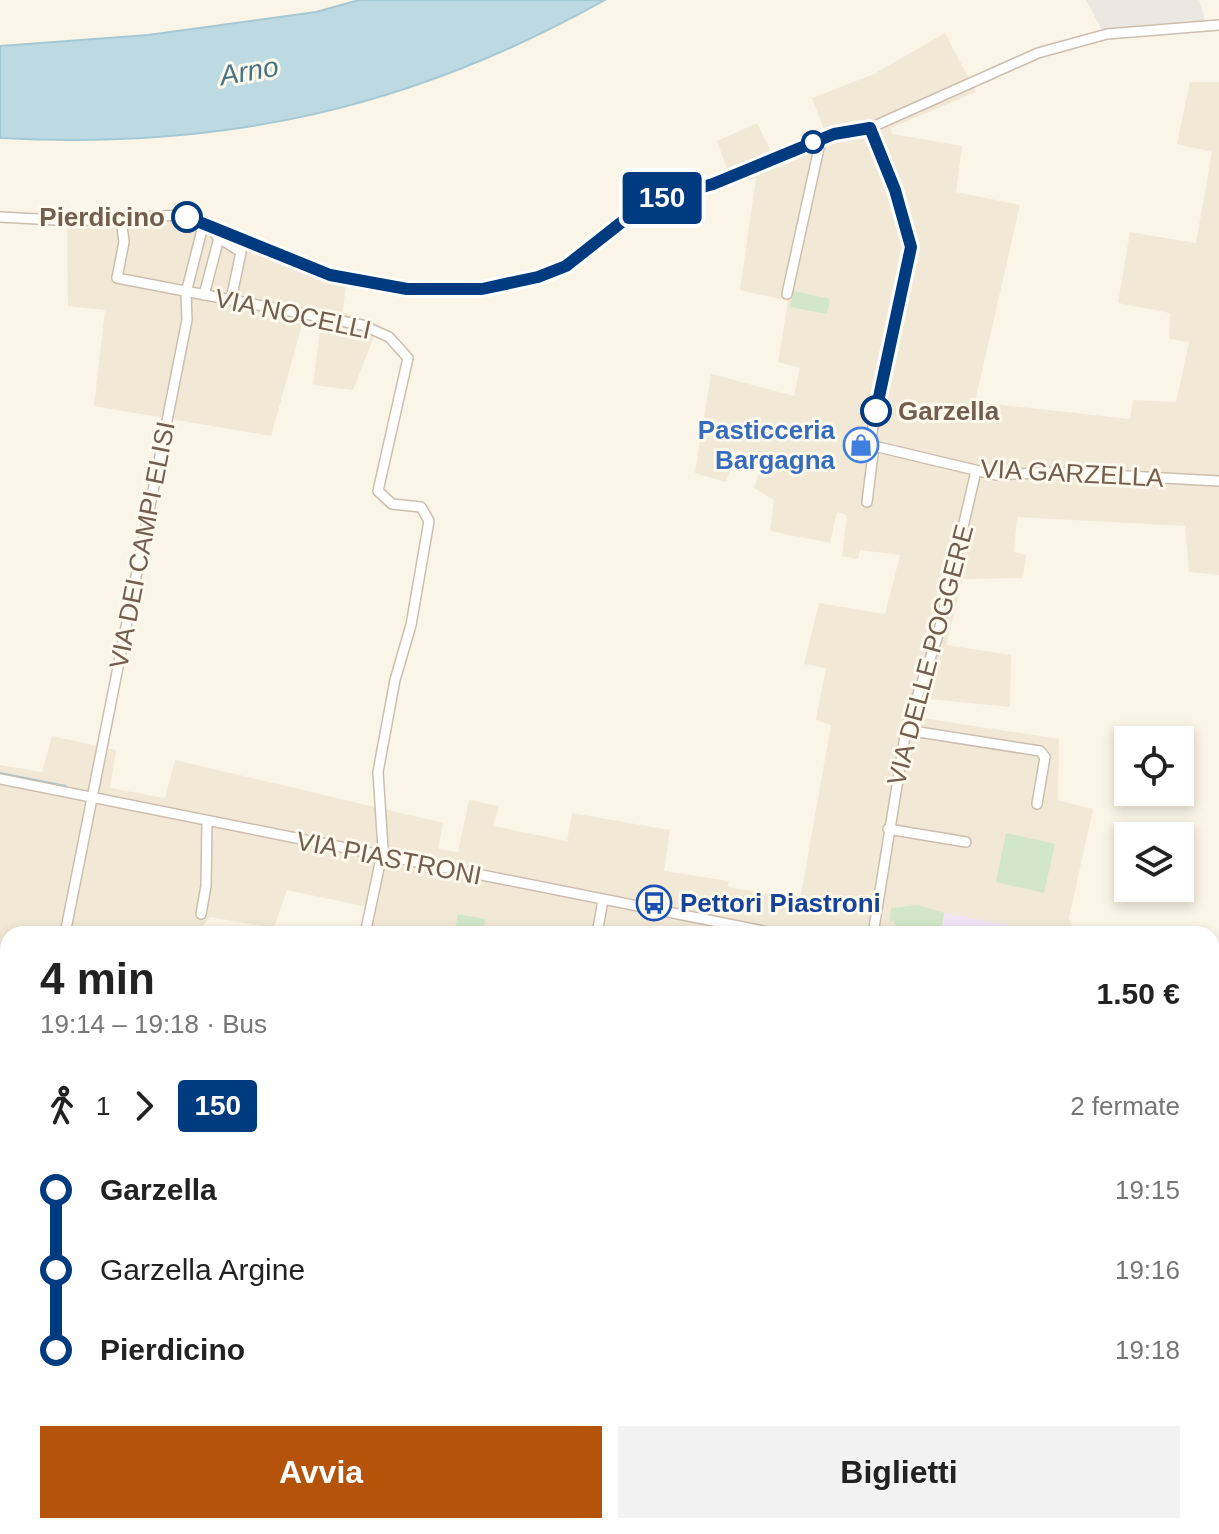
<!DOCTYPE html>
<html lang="it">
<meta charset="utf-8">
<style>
body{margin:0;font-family:Helvetica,sans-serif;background:#f2f2f2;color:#222;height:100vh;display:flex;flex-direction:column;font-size:30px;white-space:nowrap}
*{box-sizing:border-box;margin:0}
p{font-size:26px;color:#767676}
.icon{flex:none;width:44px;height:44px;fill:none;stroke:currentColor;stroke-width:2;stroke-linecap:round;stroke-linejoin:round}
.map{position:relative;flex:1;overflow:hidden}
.drawer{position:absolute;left:0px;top:926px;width:1220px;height:608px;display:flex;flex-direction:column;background:#fff;border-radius:24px 24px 0 0;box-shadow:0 4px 12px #0003}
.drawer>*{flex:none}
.badge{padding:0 16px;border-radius:6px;font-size:28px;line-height:52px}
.buttons{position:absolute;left:1114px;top:726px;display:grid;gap:16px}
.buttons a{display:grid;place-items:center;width:80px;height:80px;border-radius:0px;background:#fff;box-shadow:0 4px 12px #0003;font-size:40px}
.map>.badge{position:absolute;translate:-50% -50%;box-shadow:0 0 0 4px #fff}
.legs{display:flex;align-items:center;gap:12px;height:88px;padding:0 40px;font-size:26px}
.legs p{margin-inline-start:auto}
.overview{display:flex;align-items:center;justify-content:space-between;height:136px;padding:0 40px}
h1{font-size:44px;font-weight:800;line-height:60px}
.primary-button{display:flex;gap:16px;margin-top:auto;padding:16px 40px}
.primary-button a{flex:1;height:92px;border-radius:0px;background:#b45309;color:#fff;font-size:32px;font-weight:800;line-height:92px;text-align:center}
.primary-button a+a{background:#f2f2f2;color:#222}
ul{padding:0 40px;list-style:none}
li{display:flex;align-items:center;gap:28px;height:80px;font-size:30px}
li i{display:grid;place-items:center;width:12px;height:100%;margin:0 10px;background:currentColor}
li i::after{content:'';width:20px;height:20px;margin:-10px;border:6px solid;border-radius:50%;background:#fff}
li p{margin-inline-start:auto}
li:first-child i{background:linear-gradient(#0000 50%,currentColor 0)}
li:last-child i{background:linear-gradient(currentColor 50%,#0000 0)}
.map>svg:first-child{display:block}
.residential{fill:#f2e8d6}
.industrial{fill:#ebe7e1}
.education{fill:#f2e4f7}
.green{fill:#d1e7c7}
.water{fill:#bddae3;stroke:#a4c8d4;stroke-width:2}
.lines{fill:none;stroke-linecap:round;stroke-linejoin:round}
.stream{stroke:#a4c8d4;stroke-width:2}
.street-casing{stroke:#ccbeae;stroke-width:12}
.street{stroke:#fff;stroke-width:9}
.line-1-casing{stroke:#fff;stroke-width:18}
.line-1{stroke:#003b80;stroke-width:12}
.stop-1-dot{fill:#fff;stroke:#003b80;stroke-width:4}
.labels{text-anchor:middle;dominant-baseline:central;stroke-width:6;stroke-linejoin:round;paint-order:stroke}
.stop-label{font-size:26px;font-weight:bold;fill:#725e4e;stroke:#fef9ed;text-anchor:end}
.street-label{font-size:26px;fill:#725e4e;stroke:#fef9ed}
.shop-label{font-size:26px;font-weight:bold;fill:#366cbe;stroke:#fef9ed;text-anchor:end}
.transit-label{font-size:26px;font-weight:bold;fill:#164399;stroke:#fef9ed;text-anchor:start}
.water-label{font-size:28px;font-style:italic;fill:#497484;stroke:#fef9ed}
</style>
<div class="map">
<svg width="1219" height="1534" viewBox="0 0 1219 1534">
<rect width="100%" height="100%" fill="#fbf5e7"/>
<g class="residential">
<path d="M945,33L976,92L891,128L892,134L962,146L956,192L1020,205L975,402L1130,419L1133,400L1176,402L1189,342L1169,339L1170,313L1118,303L1130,232L1196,243L1212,152L1177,144L1190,82H1219V575L1189,572L1185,526L1017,517L1014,552L1026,555L1023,578L963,579L946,645L1011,655L1010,707L928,699L923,718L1059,739L1058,800L1093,809L1069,918L1074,934H361L367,907L287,890L274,928L210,917L196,934H123L79,927L77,934H8V1526H25V1530L52,1534H0V765L42,772L52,736L116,750L110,788L165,798L175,760L443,823L438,849L458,852L469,800L499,806L493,826L567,841L572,813L670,830L664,871L729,881L728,887L800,900L831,725L816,720L826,668L804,664L819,603L885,614L900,555L860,550L858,559L842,556L847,515L837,512L830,543L770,531L774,500L754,488L764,458L736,451L726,482L695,473L711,374L794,396L800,368L778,362L788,301L740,290L756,178L733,185L717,141L757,123L771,151L824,129L812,98L874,74Z"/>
<path d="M181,211L306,263L347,272L343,312L379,324L353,390L313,385L321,323L304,318L271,436L94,406L105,310L68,306L67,226L71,215Z"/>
<path d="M529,1526H658L656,1534H527Z"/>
<path d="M738,1526H848V1534H737Z"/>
</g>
<g class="industrial">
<path d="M1086,0H1199L1206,24L1102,30Z"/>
<path d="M433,1526H486L490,1527L487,1534H429Z"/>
</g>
<path class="education" d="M944,913L1007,925L1005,934H941Z"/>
<g class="green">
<path d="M793,291L830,299L827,314L790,307Z"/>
<path d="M1006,833L1055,844L1044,893L996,882Z"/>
<path d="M918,905L944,913L941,933L936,928L923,934H900L893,920L890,922L891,908Z"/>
<path d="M458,914L485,919L482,934H454Z"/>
</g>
<path class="water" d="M359,0H605C410,109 223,150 0,138V46L148,35L316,12Z"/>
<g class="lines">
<path class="stream" d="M0,773L66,786"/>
<g class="street-casing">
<g id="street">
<path d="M870,128L895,190L911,247L875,414L871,439L874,446L996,475L1054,472L1219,481"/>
<path d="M0,217L75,221L179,215L330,275L407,289H482L538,277L566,266L646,203L713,184L834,134L870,128L1038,53L1107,34L1219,25"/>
<path d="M121,218L124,242L117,278L362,325L389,337L408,358L378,491L392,504L421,507L429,521L411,625L395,680L378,772L383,849L365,934"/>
<path d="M219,238L241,252L231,300"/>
<path d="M787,294L821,139"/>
<path d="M204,295L219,238L216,235"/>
<path d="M867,502L874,446"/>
<path d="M906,730L1040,751L1045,757L1037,804"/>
<path d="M0,779L778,934"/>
<path d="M888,829L966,842"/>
<path d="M201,914L206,886L207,823"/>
<path d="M65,934L187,320L186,293L204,222"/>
<path d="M597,934L603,900"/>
<path d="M873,934L906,730L938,635L976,471"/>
<path d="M1212,987H1219"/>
<path d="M1212,1096L1219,1091"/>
<path d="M0,1162L8,1156"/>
<path d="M0,1255H8"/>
<path d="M610,1526L645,1534"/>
<path d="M416,1534L418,1526"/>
<path d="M941,1534L946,1526"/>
</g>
</g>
<use href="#street" class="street"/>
</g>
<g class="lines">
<g class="line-1-casing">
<path id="line-1" d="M187,217L330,275L407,289H482L538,277L566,266L646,203L713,184L834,134L870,128L895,190L911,247L876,411"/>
</g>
<use href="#line-1" class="line-1"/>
</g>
<defs>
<g id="shop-ring" transform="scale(1.8)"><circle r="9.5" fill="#fef9ed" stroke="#3f7fe0" stroke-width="1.5"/><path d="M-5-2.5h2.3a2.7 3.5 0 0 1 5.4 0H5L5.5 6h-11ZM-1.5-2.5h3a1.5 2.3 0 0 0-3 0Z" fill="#3f7fe0"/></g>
<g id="bus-ring" transform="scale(1.8)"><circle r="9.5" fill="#fef9ed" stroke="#1a4fb4" stroke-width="1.5"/><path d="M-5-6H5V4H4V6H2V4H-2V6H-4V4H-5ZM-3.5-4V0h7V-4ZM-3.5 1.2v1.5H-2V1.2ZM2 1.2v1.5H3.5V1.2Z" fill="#1a4fb4"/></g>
</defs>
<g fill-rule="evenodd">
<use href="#shop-ring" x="861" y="445"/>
<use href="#bus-ring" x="654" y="903"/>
</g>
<g class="stop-1-dot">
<circle cx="813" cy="142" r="10"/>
<circle cx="187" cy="217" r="14"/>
<circle cx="876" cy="411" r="14"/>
</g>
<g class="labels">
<g class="stop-label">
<text x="165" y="217">Pierdicino</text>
<text x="898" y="411" text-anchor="start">Garzella</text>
</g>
<g class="street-label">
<text transform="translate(293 314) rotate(12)">VIA NOCELLI</text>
<text transform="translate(1072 473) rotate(3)">VIA GARZELLA</text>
<text transform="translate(142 545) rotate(-79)">VIA DEI CAMPI ELISI</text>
<text transform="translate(930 655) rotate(-75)">VIA DELLE POGGERE</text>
<text transform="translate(389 858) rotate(11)">VIA PIASTRONI</text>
</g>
<g class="shop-label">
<text x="835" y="430">Pasticceria<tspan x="835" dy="30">Bargagna</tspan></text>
</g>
<g class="transit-label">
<text x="680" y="903">Pettori Piastroni</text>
</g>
<g class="water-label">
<text transform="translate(249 71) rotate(-10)">Arno</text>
</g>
</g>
</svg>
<div class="buttons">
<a><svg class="icon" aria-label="locate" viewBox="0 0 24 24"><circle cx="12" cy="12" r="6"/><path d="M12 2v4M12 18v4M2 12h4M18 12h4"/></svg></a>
<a><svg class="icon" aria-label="layers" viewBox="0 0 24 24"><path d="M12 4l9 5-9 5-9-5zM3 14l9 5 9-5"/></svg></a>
</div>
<b class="badge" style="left:662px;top:198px;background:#003b80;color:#fff">150</b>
<section class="drawer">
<div class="overview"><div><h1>4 min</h1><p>19:14 – 19:18 · Bus</p></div><b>1.50 €</b></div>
<div class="legs"><svg class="icon" aria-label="walk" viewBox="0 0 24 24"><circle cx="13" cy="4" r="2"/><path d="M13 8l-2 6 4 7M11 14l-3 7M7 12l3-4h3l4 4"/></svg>1<svg class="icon" aria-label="forward" viewBox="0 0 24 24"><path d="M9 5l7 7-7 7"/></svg><b class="badge" style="background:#003b80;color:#fff">150</b><p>2 fermate</p></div>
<ul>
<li><i style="color:#003b80"></i><b>Garzella</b><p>19:15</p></li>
<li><i style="color:#003b80"></i><span>Garzella Argine</span><p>19:16</p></li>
<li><i style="color:#003b80"></i><b>Pierdicino</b><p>19:18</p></li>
</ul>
<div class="primary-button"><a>Avvia</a><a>Biglietti</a></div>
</section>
</div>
